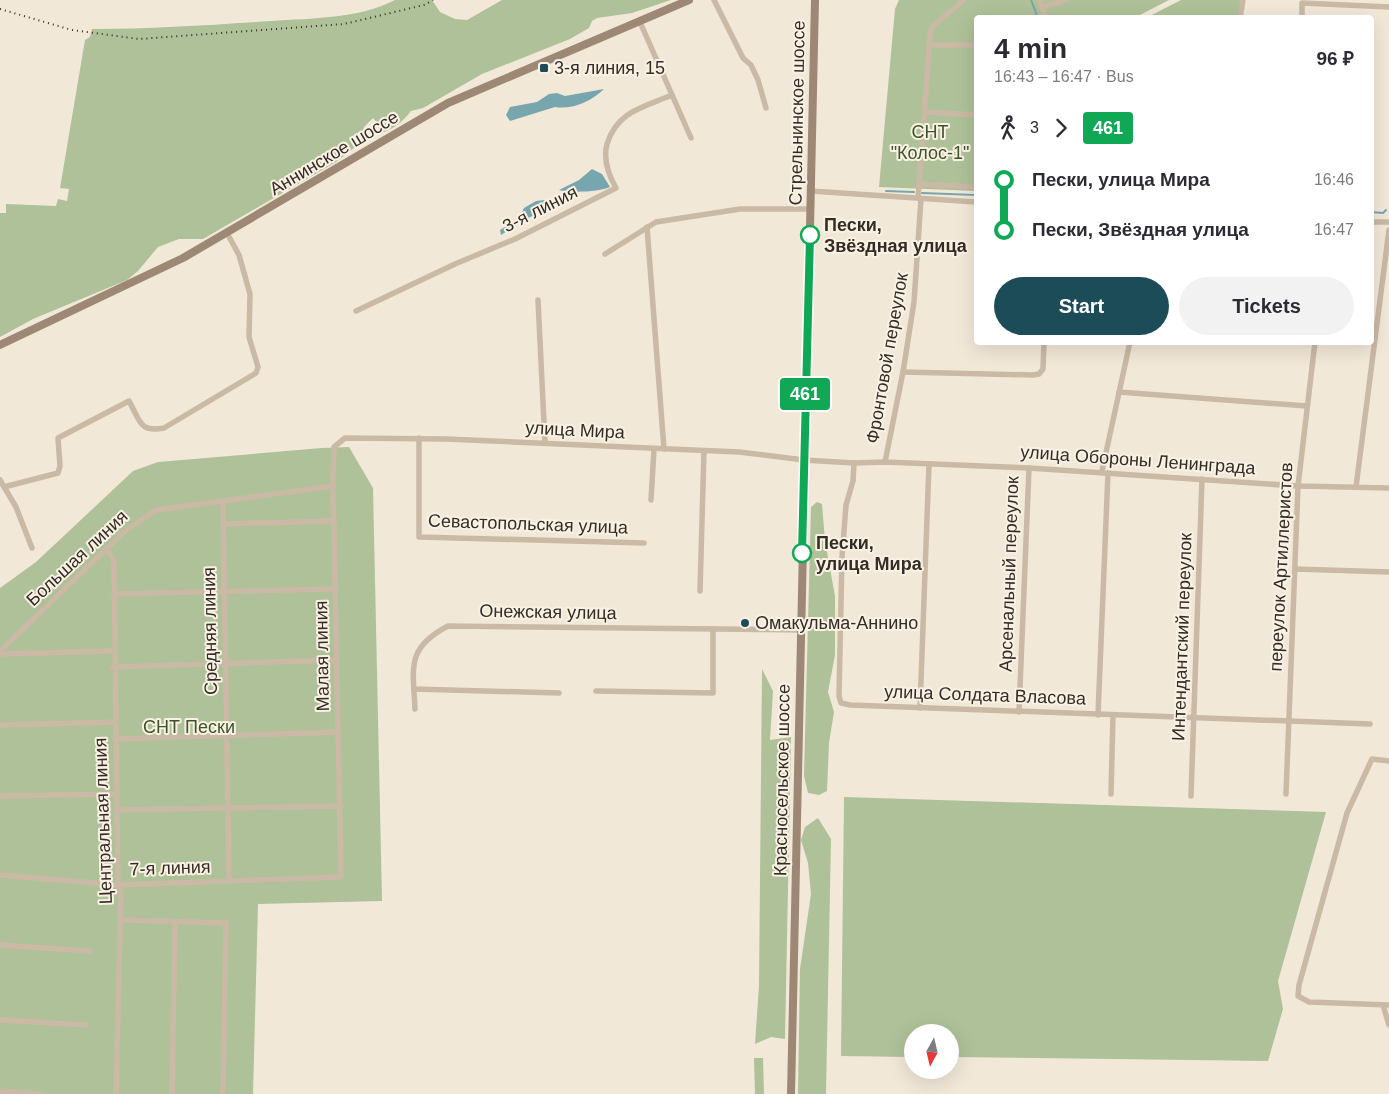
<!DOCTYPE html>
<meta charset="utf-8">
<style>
body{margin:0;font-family:Helvetica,sans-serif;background:#f2f2f3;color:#2b2b33;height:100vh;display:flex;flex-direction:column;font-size:19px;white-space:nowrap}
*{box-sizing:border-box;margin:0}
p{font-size:16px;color:#7c7c81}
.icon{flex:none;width:28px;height:28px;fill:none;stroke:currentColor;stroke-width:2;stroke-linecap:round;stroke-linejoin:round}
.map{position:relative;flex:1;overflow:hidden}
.drawer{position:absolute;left:974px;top:15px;width:400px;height:330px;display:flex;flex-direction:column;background:#fff;border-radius:5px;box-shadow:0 5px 20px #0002}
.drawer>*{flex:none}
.badge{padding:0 10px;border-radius:4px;font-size:18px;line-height:32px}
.needle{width:32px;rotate:188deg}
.controls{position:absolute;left:904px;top:1024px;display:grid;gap:10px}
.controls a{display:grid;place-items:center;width:55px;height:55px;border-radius:50%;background:#fff;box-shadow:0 5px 20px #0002;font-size:25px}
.map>.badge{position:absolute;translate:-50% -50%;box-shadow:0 0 0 2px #fff}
.legs{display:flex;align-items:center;gap:8px;height:55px;padding:0 20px;font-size:16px}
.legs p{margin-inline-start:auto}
.head{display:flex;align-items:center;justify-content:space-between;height:85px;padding:0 20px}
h1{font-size:28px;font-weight:700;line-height:38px}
.action{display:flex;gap:10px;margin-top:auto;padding:10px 20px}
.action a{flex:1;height:58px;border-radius:30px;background:#1b4c57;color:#fff;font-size:20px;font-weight:700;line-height:58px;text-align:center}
.action a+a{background:#f2f2f3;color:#2b2b33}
ul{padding:0 20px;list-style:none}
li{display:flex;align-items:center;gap:18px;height:50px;font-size:19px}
li i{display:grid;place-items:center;width:8px;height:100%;margin:0 6px;background:currentColor}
li i::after{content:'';width:12px;height:12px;margin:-6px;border:4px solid;border-radius:50%;background:#fff}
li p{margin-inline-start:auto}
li:first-child i{background:linear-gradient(#0000 50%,currentColor 0)}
li:last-child i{background:linear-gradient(currentColor 50%,#0000 0)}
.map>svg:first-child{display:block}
.green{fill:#aec198}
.water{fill:#77a6af}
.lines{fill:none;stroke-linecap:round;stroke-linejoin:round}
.stream{stroke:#77a6af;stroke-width:2}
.minor{stroke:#cab9a4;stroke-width:5.5}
.secondary{stroke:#9d8875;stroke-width:8}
.rail{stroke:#352c26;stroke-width:2;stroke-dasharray:1 4;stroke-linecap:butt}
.line-1-casing{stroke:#fff;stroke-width:11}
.line-1{stroke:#10a855;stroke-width:8}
.poi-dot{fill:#1b4c57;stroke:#f9f2e4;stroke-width:2}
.stop-1-dot{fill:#fff;stroke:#10a855;stroke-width:2.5}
.labels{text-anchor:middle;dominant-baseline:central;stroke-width:4;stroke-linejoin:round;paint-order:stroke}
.poi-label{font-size:18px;fill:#352c26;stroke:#f9f2e4;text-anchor:start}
.street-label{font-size:18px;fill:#352c26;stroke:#f9f2e4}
.park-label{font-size:18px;fill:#3f5329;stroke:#f9f2e4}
.stop-label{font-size:18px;font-weight:bold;fill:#352c26;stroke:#f9f2e4;text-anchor:start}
</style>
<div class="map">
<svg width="1389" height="1094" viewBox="0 0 1389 1094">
<rect width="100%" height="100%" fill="#f2e8d8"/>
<g class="green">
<path d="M395,0H432L440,12L455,19L467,20L502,0H671L632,13L597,18L592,21L589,28L570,39L482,74L423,108L411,111C402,123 392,130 378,134V124L373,118L364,127L359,144L336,162L203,239H179L158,247L138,271L127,280L33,319L0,337V213H6V204L56,206L58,199L67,201L69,189L60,188L85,40L90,37L92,29C152,29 211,25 271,21C312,18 358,19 395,0Z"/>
<path d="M899,0H1169L1136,17L976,18V191L879,187L895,9Z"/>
<path d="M1181,0H1241L1238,17L1146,18Z"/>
<path d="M349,447L373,488L382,901L258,904L253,1094H0V588L36,562L133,471L158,462L322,448Z"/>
<path d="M817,502L822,504L825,541L835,596V655L828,692L834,712L829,743L827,791L819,795L808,793L804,776L811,507Z"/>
<path d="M762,669L773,691L770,740L791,737L785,1039L771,1037L755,1044L759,986Z"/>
<path d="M844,797L1326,812L1278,981L1283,1009L1268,1061L950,1057V1032H912V1057L841,1056Z"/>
<path d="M818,818L831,839L826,1094H798L800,969L811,894L808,863L801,840L805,827Z"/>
<path d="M754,1058H763L764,1094H755Z"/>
</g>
<g class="water">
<path d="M604,89C592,101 572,110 555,107L510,121L506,115L510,107L537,102L549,94L557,93L565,96Z"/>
<path d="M592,169L602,174L610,187C600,192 570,193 559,190L579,180Z"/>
<path d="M545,200L553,207L528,218L501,235L500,230L519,218L524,208L536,201Z"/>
</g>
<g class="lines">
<g class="stream">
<path d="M1031,0L1038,18"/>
<path d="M886,191L914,192"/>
<path d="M922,193L976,195"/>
<path d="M1371,212L1383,213L1386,210"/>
</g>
<g class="minor">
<path d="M714,0L743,58L751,65L758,80L766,108"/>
<path d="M1040,0L1045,18"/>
<path d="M1044,7L1066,0"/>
<path d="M1240,18L1243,0"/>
<path d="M1302,18V3L1389,7"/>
<path d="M640,22L691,138"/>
<path d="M929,45H976"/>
<path d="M924,112L976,115"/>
<path d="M919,184L976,187"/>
<path d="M811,191L976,202"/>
<path d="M918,198L930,36L932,27L964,0"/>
<path d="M1371,222H1389"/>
<path d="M647,227L664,449"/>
<path d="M605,254L656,222L740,209H810"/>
<path d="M538,300L545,443"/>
<path d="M356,311L455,264L515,239L616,188C608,174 603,159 607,144C617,111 644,107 672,95"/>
<path d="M903,372L1033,375L1039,374L1043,369L1044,342"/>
<path d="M1119,392L1307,406"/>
<path d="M419,438V537L644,543"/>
<path d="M885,462L903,372L914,302L921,199"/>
<path d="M854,463L853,481L846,505L842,557L839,696L841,703L850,705L1370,724"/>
<path d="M1102,471L1130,342"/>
<path d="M0,480L16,507L32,548"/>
<path d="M4,487L58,473L60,466L58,438L129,401C140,420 139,433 164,428L256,373L258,367L249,337L250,294L239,255L227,233"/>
<path d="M1356,487L1389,230"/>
<path d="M651,500L654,449"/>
<path d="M223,501L229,881"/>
<path d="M223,524L334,521"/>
<path d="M107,548L114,561L118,885L121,892L116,1094"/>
<path d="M1295,569L1389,572"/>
<path d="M700,591L704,451"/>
<path d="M114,594L336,589"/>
<path d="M0,651L125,531L156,510L333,486"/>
<path d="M0,654L113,651"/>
<path d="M113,667L337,660"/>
<path d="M414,689L559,693"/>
<path d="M596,691L713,693V629"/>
<path d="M920,708L929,464"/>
<path d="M415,709C413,667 406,648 448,626L800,630"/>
<path d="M1019,712L1029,468"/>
<path d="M1098,715L1108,473"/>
<path d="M0,725L115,722"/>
<path d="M115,739L339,732"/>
<path d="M1389,761L1372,759L1347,813L1299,985L1298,996L1309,1002L1389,1005"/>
<path d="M1111,794L1113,715"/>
<path d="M1286,794L1298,486L1315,342"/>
<path d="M0,796L116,794"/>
<path d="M1191,796L1202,479"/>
<path d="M116,810L341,806"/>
<path d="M0,875L118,885L341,877L333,486L334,447L345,438L446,439L739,452L804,460L854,463L885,462L1029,468L1298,486L1389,488"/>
<path d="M120,920L226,923L223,1094"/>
<path d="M0,945L90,951"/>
<path d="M1383,1005L1389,1025"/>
<path d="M0,1020L86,1025"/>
<path d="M0,1091L41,1094"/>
<path d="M172,1094L175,921"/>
</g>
<g class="secondary">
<path d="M0,345L183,258L448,103L689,0"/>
<path d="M791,1094L815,0"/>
</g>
<path class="rail" d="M0,9L72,30L139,39L344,24L424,5L433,0"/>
</g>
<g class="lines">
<g class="line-1-casing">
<path id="line-1" d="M802,553L810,235"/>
</g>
<use href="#line-1" class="line-1"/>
</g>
<g class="poi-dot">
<rect x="539" y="63" width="10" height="10" rx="2.5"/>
<circle cx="745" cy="623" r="5"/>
</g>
<g class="stop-1-dot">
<circle cx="810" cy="235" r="9"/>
<circle cx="802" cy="553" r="9"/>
</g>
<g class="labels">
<g class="poi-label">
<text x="554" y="68">3-я линия, 15</text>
<text x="755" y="623">Омакульма-Аннино</text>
</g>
<g class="street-label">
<text transform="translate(797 113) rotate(-89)">Стрельнинское шоссе</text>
<text transform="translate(334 153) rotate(-31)">Аннинское шоссе</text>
<text transform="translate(540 209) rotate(-27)">3-я линия</text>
<text transform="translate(887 358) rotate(-80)">Фронтовой переулок</text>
<text transform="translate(575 430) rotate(3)">улица Мира</text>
<text transform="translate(1138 460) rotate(4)">улица Обороны Ленинграда</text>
<text transform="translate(528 524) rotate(2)">Севастопольская улица</text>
<text transform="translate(77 558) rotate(-43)">Большая линия</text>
<text transform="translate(1281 567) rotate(-87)">переулок Артиллеристов</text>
<text transform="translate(1009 574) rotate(-88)">Арсенальный переулок</text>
<text transform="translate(548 612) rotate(1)">Онежская улица</text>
<text transform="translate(210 631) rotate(-91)">Средняя линия</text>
<text transform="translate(1182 637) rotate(-88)">Интендантский переулок</text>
<text transform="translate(322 656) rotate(-91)">Малая линия</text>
<text transform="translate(985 695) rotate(2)">улица Солдата Власова</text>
<text transform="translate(782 780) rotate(-89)">Красносельское шоссе</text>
<text transform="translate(103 821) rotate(-92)">Центральная линия</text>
<text transform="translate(170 868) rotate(-2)">7-я линия</text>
</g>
<g class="park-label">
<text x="930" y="132">СНТ<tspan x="930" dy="21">"Колос-1"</tspan></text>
<text x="189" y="727">СНТ Пески</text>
</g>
<g class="stop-label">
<text x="824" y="225">Пески,<tspan x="824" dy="21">Звёздная улица</tspan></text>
<text x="816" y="543">Пески,<tspan x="816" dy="21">улица Мира</tspan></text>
</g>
</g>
</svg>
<div class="controls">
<a><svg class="needle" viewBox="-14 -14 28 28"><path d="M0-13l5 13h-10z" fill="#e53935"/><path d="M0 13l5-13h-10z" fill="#7c7c81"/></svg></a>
</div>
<b class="badge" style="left:805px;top:394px;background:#10a855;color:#fff">461</b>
<section class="drawer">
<div class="head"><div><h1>4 min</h1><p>16:43 – 16:47 · Bus</p></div><b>96 ₽</b></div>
<div class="legs"><svg class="icon" aria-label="walk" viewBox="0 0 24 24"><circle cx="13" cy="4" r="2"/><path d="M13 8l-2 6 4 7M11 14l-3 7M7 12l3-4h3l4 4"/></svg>3<svg class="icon" aria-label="forward" viewBox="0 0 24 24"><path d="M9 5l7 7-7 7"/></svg><b class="badge" style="background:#10a855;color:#fff">461</b></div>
<ul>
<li><i style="color:#10a855"></i><b>Пески, улица Мира</b><p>16:46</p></li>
<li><i style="color:#10a855"></i><b>Пески, Звёздная улица</b><p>16:47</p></li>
</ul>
<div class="action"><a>Start</a><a>Tickets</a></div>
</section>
</div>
